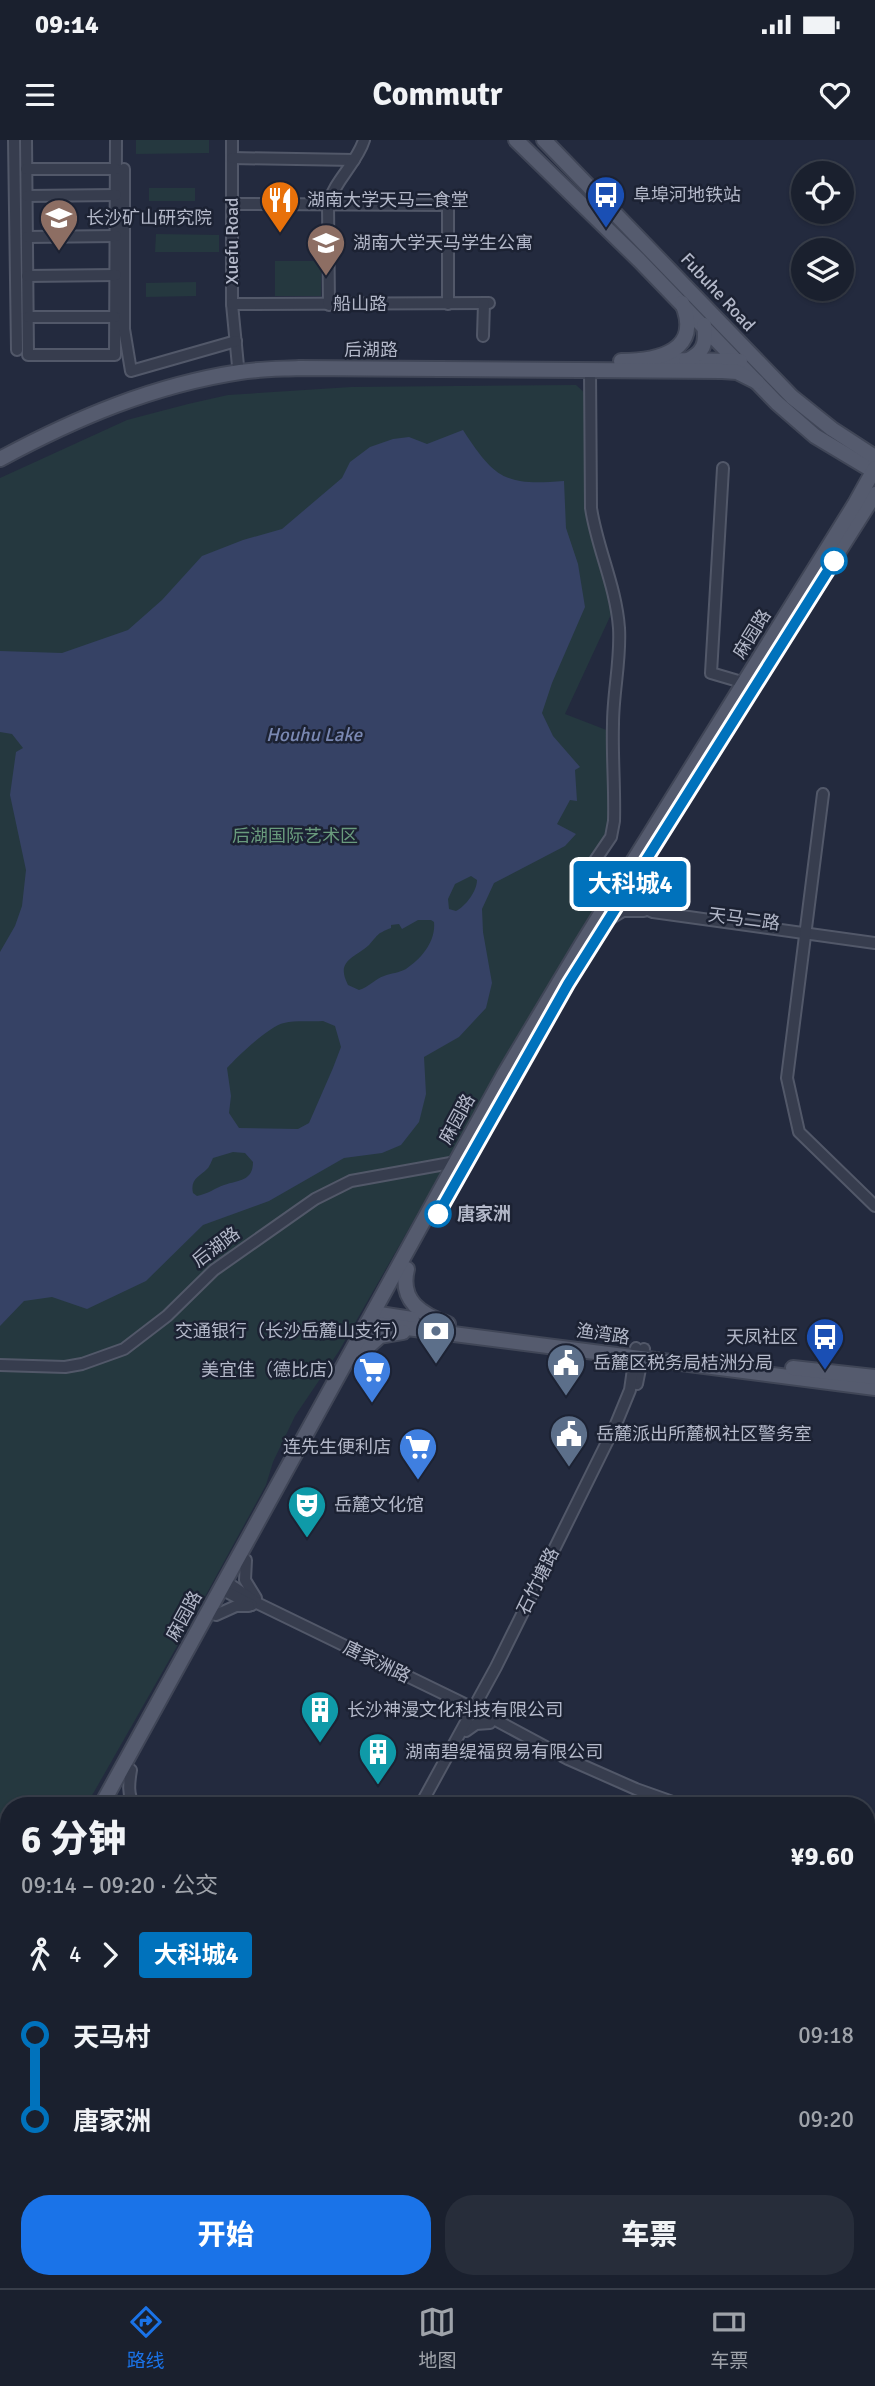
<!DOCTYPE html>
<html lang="zh">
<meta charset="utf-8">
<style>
body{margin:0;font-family:Signika,"Noto Sans SC",sans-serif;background:#272d3a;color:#f1f3f6;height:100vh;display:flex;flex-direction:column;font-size:26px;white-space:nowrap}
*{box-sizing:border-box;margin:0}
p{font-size:23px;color:#9fa3aa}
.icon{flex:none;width:38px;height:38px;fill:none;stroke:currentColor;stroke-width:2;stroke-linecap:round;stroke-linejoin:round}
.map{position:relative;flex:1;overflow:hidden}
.sheet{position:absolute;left:0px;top:1657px;width:875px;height:492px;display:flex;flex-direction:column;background:#1a202e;border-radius:28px 28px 0 0;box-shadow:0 2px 5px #0004,0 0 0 2px #383e4a}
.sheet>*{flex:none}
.badge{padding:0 14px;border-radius:5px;font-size:24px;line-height:46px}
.buttons{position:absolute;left:791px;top:21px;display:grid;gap:14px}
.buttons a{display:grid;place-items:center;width:63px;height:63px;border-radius:50%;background:#1a202e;box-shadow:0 2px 5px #0004,0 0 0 2px #383e4a;font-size:35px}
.map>.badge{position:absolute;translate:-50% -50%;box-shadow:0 0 0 4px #fff}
.legs{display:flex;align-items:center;gap:10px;height:77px;padding:0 21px;font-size:23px}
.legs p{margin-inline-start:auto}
.headline{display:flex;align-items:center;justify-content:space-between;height:119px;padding:0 21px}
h1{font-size:38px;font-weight:800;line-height:52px}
.cta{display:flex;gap:14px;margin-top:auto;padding:14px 21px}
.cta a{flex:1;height:80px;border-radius:28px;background:#1a73e8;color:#fff;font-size:28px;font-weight:800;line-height:80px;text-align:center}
.cta a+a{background:#272d3a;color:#f1f3f6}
ul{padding:0 21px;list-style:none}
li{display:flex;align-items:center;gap:24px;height:84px;font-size:26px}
li i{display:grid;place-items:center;width:10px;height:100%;margin:0 9px;background:currentColor}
li i::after{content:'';width:18px;height:18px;margin:-9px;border:5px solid;border-radius:50%;background:#1a202e}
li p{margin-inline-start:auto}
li:first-child i{background:linear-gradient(#0000 50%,currentColor 0)}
li:last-child i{background:linear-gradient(currentColor 50%,#0000 0)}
.status{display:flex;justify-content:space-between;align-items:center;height:49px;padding:0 35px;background:#1a202e;direction:ltr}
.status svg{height:19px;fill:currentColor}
header{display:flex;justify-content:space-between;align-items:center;height:91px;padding:0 21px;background:#1a202e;font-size:32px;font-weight:800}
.menu{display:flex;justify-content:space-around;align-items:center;height:98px;border-top:2px solid #383e4a;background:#1a202e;font-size:19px;color:#9fa3aa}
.menu a{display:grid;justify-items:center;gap:4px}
.menu .current{color:#1a73e8}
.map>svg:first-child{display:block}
.green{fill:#25383f}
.water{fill:#364265;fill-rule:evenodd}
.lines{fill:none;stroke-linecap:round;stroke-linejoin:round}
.minor-casing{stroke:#525869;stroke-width:14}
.major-casing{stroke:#404657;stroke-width:18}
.minor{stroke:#373d4e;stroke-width:10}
.major{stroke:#555b6e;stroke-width:14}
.line-1-casing{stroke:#fff;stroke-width:16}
.line-1{stroke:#0072bc;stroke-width:10}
.stop-1-dot{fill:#fff;stroke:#0072bc;stroke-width:3.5}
.labels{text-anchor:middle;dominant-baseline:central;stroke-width:5;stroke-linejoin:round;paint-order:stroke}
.poi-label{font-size:18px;fill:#b3b8c9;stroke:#1c2233;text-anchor:start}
.street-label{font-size:18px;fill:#b3b8c9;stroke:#1c2233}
.park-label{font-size:18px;fill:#699b7d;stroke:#1c2233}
.stop-label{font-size:18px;font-weight:bold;fill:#b3b8c9;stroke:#1c2233;text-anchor:start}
.water-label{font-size:19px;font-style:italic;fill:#7a88b2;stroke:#1c2233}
</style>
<div class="status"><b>09:14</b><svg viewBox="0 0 49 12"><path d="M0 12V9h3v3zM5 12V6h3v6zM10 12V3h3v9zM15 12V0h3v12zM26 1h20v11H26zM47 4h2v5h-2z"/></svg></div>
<header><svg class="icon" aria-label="menu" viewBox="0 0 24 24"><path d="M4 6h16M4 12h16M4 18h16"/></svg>Commutr<svg class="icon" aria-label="heart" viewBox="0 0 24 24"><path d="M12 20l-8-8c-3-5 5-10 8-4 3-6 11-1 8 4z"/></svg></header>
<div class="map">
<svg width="875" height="2148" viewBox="0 0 875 2148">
<rect width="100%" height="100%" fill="#232a3e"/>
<g class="green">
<path d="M136,0H209V13L136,14Z"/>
<rect x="149" y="48" width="46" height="13"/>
<path d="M156,94L219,95V112H155Z"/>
<rect x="275" y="121" width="46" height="35"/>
<path d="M196,142V156L146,157V143Z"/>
<path d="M576,245L586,254L589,374L614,468L565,574L609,591L612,664L608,695L588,723L609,752L423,1064L339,1211L295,1276L273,1322L266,1345L196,1473L86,1666H9V1797L0,1804V338L127,280L188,264L228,255L351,247Z"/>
<path d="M875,2138V2148H795L866,2140Z"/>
</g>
<path class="water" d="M463,290C495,339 505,346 564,341L566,388L578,424L585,467L552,543L542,573L553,596L580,627L575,630L577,661L570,660L557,684L576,694L565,706L494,743L482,769L483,792L492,843L486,868L459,897L424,917L426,954L419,982L401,1005L382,1013L344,1018L269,1061L203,1085L146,1141L87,1169L52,1157L24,1161L0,1186V812L15,786L22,766L26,730L10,655L16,612L23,608L12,594L0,592V511L62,513L128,490L162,460L202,416L243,400L282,389L342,338L350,322L370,307L393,299L409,297L427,304ZM471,736L477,740C477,751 466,766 456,771L449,769L448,759L455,744ZM418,780H431L434,782C436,802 421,819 406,829C399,833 391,833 384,836C375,839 369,847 359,850L348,845C335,820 355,818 369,805C379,794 376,794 391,788V785L399,784L402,789ZM323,881L335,886L341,907L333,928L309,983L298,989L239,988L229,973L231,956L227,928C237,917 269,886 284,883C296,880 311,882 323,881ZM233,1012L245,1013L253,1022C253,1041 239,1040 224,1045C215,1048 208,1054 197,1056L193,1053C190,1039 199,1037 207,1029C209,1028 212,1020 213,1018Z"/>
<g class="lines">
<g class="minor-casing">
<g id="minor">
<path d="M14,0L17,210"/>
<path d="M26,0L28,215H115L116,0"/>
<path d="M232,0V164L238,226"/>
<path d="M232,18L354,20"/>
<path d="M26,29H116"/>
<path d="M124,29V189L131,231L236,201"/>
<path d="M27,56L116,55"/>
<path d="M232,64L448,65V164"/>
<path d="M27,97L116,96"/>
<path d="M27,136L116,135"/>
<path d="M232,164L489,163"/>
<path d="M329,165L328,64C335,40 357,23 364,0"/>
<path d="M28,177H115"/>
<path d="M483,196L484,163"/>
<path d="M590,230L591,368C597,408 616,446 619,488C621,520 613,552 613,584C612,617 615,649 614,681L611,697L592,725C610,746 626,763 653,772L875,803"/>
<path d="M723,328L711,533L745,543"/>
<path d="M823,654L787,938L799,992L875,1066"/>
<path d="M644,721L643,746L657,764"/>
<path d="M619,745L643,761L657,766"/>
<path d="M608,780L623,771H644"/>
<path d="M0,1225L65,1227L82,1224L124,1209L167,1176L214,1130L315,1059L351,1041L456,1022L465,1025"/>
<path d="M637,1244L644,1209"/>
<path d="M246,1420L245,1440L256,1458"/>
<path d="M225,1441L259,1464L477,1570L568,1619L636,1649L684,1666"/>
<path d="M221,1449L252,1465"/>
<path d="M216,1475L236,1466H249"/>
<path d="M466,1591L476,1584L490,1583"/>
<path d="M131,1630C129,1642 127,1656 135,1666"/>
<path d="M420,1666L496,1527L616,1284L630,1250L636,1208"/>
<path d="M866,1719L875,1720"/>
<path d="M0,1885L9,1883"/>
<path d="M0,2006L9,2007"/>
<path d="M252,2140V2148"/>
<path d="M579,2148L587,2140"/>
</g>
</g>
<g class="major-casing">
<g id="major">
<path d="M516,0L639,120L777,263L815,296L875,332"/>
<path d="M544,0L792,257L832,289L875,317"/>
<path d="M659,220L740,221"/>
<path d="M621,221C658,221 703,211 682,163"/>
<path d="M686,221C704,213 707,203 704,185"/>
<path d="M0,319C76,278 154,245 240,232C259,229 279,229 299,228L722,231L737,232L757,242"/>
<path d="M801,471L875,354"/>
<path d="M493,975L531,908"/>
<path d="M407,1129C399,1161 422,1175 448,1184"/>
<path d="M373,1173L412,1179"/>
<path d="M368,1183L875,1248"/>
<path d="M362,1212L380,1196L403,1192"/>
<path d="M793,1228L875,1237"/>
<path d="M101,1666L505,933L582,804L855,364L875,328"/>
<path d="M0,1818L9,1814"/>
<path d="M0,1843L9,1829"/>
<path d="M866,2101L875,2100"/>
<path d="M866,2117L875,2116"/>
<path d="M92,2148V2140"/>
<path d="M598,2148L642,2140"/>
<path d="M667,2148L709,2140"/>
</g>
</g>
<use href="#minor" class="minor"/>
<use href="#major" class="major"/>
</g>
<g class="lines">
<g class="line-1-casing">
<path id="line-1" d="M438,1074L568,844L834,421"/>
</g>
<use href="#line-1" class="line-1"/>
</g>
<defs>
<g id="bus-pin" transform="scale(2.0125)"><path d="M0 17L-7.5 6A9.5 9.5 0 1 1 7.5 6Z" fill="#1a4fb4" stroke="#1c2233"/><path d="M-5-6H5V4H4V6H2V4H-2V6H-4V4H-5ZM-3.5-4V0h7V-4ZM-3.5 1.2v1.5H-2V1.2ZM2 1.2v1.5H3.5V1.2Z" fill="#fff"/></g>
<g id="restaurant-pin" transform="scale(2.0125)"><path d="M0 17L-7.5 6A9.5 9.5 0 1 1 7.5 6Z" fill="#e8710a" stroke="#1c2233"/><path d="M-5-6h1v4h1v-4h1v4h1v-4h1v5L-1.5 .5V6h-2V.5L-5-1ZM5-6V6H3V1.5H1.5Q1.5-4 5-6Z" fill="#fff"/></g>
<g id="university-pin" transform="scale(2.0125)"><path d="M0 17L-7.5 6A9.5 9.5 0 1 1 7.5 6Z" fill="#8d6e63" stroke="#1c2233"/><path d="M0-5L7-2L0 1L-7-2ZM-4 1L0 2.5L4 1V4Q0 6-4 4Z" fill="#fff"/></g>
<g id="bank-pin" transform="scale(2.0125)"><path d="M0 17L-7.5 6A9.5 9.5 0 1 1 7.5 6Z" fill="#5c6f8a" stroke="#1c2233"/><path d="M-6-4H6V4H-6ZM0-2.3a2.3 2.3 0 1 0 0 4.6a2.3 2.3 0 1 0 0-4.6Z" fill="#fff"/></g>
<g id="civic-pin" transform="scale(2.0125)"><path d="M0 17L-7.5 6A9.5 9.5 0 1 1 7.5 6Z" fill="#5c6f8a" stroke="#1c2233"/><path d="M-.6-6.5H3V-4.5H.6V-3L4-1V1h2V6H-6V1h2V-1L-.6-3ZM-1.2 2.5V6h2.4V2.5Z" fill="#fff"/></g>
<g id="supermarket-pin" transform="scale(2.0125)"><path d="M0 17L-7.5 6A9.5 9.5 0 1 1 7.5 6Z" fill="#3f7fe0" stroke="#1c2233"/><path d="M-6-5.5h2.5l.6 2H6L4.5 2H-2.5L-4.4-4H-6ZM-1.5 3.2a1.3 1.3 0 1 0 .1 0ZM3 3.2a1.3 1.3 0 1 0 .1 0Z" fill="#fff"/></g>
<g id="theatre-pin" transform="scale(2.0125)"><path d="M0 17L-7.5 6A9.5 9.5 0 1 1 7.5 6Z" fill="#0f9aa8" stroke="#1c2233"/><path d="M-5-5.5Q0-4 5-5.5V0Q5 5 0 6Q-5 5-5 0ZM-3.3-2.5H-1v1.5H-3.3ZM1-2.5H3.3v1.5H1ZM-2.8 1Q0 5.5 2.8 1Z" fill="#fff"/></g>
<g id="building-pin" transform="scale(2.0125)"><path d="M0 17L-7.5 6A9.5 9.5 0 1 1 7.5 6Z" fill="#0f9aa8" stroke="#1c2233"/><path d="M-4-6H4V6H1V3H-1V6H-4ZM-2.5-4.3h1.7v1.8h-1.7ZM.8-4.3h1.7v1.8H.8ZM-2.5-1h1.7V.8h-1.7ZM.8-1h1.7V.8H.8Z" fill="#fff"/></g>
</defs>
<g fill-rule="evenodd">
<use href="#bus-pin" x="606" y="55"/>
<use href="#restaurant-pin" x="280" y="60"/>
<use href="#university-pin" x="59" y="78"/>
<use href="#university-pin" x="326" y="103"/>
<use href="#bank-pin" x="436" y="1191"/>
<use href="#bus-pin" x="825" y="1197"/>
<use href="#civic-pin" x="566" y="1223"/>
<use href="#supermarket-pin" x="372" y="1230"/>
<use href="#civic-pin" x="569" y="1294"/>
<use href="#supermarket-pin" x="418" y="1307"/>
<use href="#theatre-pin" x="307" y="1365"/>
<use href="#building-pin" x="320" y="1570"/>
<use href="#building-pin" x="378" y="1612"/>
</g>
<g class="stop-1-dot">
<circle cx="834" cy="421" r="12"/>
<circle cx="438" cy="1074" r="12"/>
</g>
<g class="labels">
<g class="poi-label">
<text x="633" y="55">阜埠河地铁站</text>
<text x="307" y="60">湖南大学天马二食堂</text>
<text x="86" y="78">长沙矿山研究院</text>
<text x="353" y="103">湖南大学天马学生公寓</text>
<text x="409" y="1191" text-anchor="end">交通银行（长沙岳麓山支行）</text>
<text x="798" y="1197" text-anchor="end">天凤社区</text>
<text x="593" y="1223">岳麓区税务局桔洲分局</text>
<text x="345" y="1230" text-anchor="end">美宜佳（德比店）</text>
<text x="596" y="1294">岳麓派出所麓枫社区警务室</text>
<text x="391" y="1307" text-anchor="end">连先生便利店</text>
<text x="334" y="1365">岳麓文化馆</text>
<text x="347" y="1570">长沙神漫文化科技有限公司</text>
<text x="405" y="1612">湖南碧缇福贸易有限公司</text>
</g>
<g class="street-label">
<text transform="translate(232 101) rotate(-90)">Xuefu Road</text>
<text transform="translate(718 152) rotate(47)">Fubuhe Road</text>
<text x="360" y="164">船山路</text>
<text x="371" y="210">后湖路</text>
<text transform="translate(752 494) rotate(-58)">麻园路</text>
<text transform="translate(744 779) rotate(7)">天马二路</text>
<text transform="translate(457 979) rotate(-61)">麻园路</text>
<text transform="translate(216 1107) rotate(-37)">后湖路</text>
<text transform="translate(603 1194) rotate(8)">渔湾路</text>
<text transform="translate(538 1441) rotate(-64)">石竹塘路</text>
<text transform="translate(184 1476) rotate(-61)">麻园路</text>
<text transform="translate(377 1522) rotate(26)">唐家洲路</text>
</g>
<g class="park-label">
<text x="295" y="696">后湖国际艺术区</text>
</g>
<g class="stop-label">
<text x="457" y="1074">唐家洲</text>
</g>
<g class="water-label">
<text x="314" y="595">Houhu Lake</text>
</g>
</g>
</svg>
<div class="buttons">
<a><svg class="icon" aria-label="locate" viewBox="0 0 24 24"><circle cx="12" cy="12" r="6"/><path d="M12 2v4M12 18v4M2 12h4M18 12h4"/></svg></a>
<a><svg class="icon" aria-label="layers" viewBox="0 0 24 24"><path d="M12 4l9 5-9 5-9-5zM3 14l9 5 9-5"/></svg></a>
</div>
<b class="badge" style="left:630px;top:744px;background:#0072bc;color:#fff">大科城4</b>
<section class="sheet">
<div class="headline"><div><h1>6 分钟</h1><p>09:14 – 09:20 · 公交</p></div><b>¥9.60</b></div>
<div class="legs"><svg class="icon" aria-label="walk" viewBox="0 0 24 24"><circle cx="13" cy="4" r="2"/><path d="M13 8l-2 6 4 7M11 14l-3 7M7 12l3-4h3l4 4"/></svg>4<svg class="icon" aria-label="forward" viewBox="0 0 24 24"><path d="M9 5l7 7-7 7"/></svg><b class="badge" style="background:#0072bc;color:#fff">大科城4</b></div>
<ul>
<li><i style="color:#0072bc"></i><b>天马村</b><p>09:18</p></li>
<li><i style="color:#0072bc"></i><b>唐家洲</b><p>09:20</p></li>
</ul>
<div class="cta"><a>开始</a><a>车票</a></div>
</section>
</div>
<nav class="menu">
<a class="current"><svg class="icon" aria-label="directions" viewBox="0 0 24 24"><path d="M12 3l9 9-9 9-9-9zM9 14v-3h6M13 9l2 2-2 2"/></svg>路线</a>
<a><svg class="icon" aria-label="map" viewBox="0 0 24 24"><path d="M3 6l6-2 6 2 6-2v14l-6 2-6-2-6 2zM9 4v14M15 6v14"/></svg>地图</a>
<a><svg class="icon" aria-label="tickets" viewBox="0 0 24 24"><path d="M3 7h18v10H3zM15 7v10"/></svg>车票</a>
</nav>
